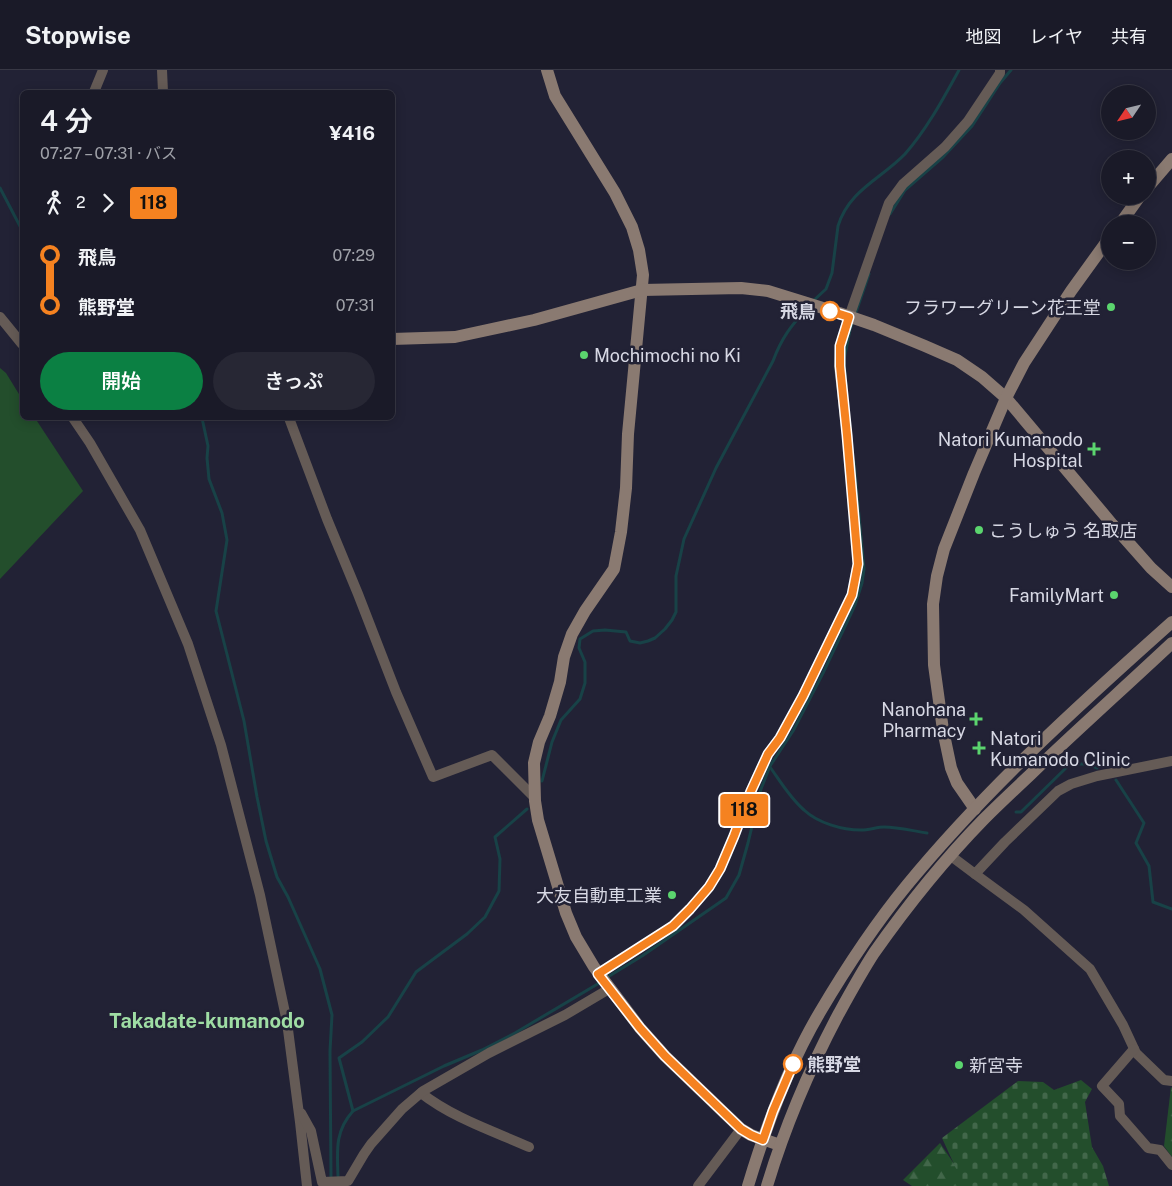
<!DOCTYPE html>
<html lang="ja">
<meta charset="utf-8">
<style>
body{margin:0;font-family:"Public Sans","Noto Sans JP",sans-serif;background:#272734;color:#f1f3f6;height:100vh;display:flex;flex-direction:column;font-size:19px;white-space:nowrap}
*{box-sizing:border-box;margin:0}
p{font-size:16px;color:#9fa1a8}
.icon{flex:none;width:28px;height:28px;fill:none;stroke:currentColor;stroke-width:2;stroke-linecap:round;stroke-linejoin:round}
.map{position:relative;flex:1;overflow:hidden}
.details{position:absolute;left:20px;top:20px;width:375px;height:330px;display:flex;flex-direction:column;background:#1a1a28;border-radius:8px;box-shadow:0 2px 12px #0003,0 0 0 1px #383845}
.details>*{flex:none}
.badge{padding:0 10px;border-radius:4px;font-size:18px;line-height:32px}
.needle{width:32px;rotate:235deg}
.tools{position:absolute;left:1101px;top:15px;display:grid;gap:10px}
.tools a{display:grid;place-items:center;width:55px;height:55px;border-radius:50%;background:#1a1a28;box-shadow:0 2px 12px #0003,0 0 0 1px #383845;font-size:25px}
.map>.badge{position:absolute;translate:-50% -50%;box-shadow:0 0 0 2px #fff}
.legs{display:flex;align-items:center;gap:8px;height:55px;padding:0 20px;font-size:16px}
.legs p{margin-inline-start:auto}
.summary{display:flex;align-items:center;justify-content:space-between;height:85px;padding:0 20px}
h1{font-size:28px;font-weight:600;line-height:38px}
.cta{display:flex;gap:10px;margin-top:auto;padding:10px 20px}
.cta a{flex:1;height:58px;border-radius:30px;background:#0b8043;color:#fff;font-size:20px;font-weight:600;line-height:58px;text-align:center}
.cta a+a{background:#272734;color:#f1f3f6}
ul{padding:0 20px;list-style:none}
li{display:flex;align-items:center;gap:18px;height:50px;font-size:19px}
li i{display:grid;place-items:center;width:8px;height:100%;margin:0 6px;background:currentColor}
li i::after{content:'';width:12px;height:12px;margin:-6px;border:4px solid;border-radius:50%;background:#1a1a28}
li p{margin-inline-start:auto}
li:first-child i{background:linear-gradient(#0000 50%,currentColor 0)}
li:last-child i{background:linear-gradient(currentColor 50%,#0000 0)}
header{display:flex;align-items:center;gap:30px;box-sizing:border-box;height:70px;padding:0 25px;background:#1a1a28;border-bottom:1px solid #383845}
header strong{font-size:24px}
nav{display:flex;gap:28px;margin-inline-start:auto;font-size:18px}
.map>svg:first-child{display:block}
.grass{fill:#234e2c}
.forest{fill:url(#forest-firs)}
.cemetery{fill:url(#cemetery-stones)}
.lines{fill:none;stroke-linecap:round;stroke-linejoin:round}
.stream{stroke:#184247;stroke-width:3}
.street{stroke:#655b56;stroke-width:10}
.secondary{stroke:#8a7a71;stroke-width:12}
.line-1-casing{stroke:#fff;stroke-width:11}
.line-1{stroke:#f58220;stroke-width:8}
.poi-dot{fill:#5bd56e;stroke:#222235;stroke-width:2}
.stop-1-dot{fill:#fff;stroke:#f58220;stroke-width:2.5}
.labels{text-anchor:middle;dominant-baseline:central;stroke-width:5;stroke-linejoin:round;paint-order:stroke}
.poi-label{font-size:18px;fill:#d7d8e4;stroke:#222235;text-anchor:end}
.stop-label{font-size:18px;font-weight:bold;fill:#d7d8e4;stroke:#222235;text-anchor:end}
.quarter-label{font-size:20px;font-weight:bold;fill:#9fdda4;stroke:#222235}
</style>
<header>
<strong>Stopwise</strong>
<nav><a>地図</a><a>レイヤ</a><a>共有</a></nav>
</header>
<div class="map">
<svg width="1172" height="1116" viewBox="0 0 1172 1116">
<defs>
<pattern id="forest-firs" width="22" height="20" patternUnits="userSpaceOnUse" patternTransform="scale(1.25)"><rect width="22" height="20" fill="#234e2c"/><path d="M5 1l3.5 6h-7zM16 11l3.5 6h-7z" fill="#42674a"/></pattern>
<pattern id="cemetery-stones" width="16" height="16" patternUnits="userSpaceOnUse" patternTransform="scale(1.25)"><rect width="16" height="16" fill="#234e2c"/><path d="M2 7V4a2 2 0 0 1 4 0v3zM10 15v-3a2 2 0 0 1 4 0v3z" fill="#42674a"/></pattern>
</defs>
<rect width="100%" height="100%" fill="#222235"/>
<path class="grass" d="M0,298L6,303L22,329V348H35L83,421L0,509Z"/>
<g class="forest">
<path d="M1171,1017L1172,1018V1087L1164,1076Z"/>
<path d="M940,1073L969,1116H912L903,1110Z"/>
</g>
<path class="cemetery" d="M1081,1010L1092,1019L1085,1032L1092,1077L1103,1096L1109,1116H964L942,1068L1018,1011L1043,1012L1054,1020Z"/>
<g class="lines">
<g class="stream">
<path d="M0,118L22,160"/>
<path d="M890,144L905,120L943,87L972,56L1000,13L1011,0"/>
<path d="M812,232L826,219L832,203L838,156C849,120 881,109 905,84C927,59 943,29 959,0"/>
<path d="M855,245L869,204"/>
<path d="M846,316L844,290L850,260L853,251"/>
<path d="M202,348L208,376L207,388L209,409L222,443L227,470L216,541L244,651L257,727L266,771L277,807L288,827L320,899L332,945L330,981L331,1107"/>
<path d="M770,697C780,711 790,728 804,740C818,753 842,760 861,760C869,760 877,757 884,757C898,757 913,761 927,763"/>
<path d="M1116,710L1144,753L1136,773L1149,796L1153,832L1172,839"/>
<path d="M542,711L552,672L561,650L580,629L585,613V592L579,578L580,569L593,561L605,560L626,562L630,571L640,573L648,571L655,568L665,559L672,550L676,542V506L684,469L716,398L773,291C782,267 791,256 808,237"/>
<path d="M1016,742H1021L1068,696C1079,693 1087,693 1097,698"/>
<path d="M606,908L642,886L726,828L739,805L748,773L761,719L770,696L793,661L823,603L855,535L862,513L864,499L854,392"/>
<path d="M353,1041L339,988L362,972L388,947L416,902L467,864L485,847L499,821L500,789L495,767L527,739"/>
<path d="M338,1106C337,1080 335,1061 353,1041L444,996L482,980L515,963L601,912"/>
</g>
<g class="street">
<path d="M162,0L163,22"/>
<path d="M94,22L103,0"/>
<path d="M0,247L22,274"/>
<path d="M73,348L90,373L140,460L188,574L221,675L260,825L287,952L300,1052L307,1116"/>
<path d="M289,348L327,449L358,524L396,622L433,707L492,685L534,727"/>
<path d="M951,786L975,804L1005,772L1058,721L1071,714L1097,706L1172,691"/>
<path d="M975,804L1024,840L1090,899L1123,955L1136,983L1164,1010L1172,1011"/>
<path d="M599,904L673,856L690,839L709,817L720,799L734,766L751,721L768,684L780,668L803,626L852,525L858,493L847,365L839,296L840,276L849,247L889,133L903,114L945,77L968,51L1000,3V0"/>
<path d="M1134,979L1102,1016L1119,1034L1120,1046L1148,1078L1160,1080L1172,1095"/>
<path d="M421,1023C453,1048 493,1061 529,1077"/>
<path d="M301,1043L311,1061L322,1112L348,1111L364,1084L371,1074L402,1039L423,1021L489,983L565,945L609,919"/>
<path d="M698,1116L741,1059"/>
</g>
<g class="secondary">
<path d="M547,0L555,26L615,123L632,157L639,180L643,205L628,364L626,418L621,462L614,499L585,541L572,564L564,587L560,612L550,646L539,672L534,693L535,731L538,750L566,843L576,867L594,897L640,958L665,986L741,1059L751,1065L780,1075"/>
<path d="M1148,117L1172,89"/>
<path d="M1120,154L1140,126"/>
<path d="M392,269L455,267L534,250L642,220L741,218L768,221L839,243L874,255L925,276L957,290L982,307L1006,328L1112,454L1151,498L1172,517"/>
<path d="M975,739L957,713L951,698L943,660L934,595L933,534L937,506L944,479L974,403L1006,328L1024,293L1071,221L1110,167"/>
<path d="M748,1116C766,1056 788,996 820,942C846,898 875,854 907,815C986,719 1080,634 1172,552"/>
<path d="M767,1116C785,1056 809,1000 838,945C849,925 861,903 874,883C907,836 944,790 984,749C999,734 1015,719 1031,704C1077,660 1125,617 1172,573"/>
</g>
</g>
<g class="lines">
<g class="line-1-casing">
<path id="line-1" d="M793,994L773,1041L763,1070L751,1065L741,1059L665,986L640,958L598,904L673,856L690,839L709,817L720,799L734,766L751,721L768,684L780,668L803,626L852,525L858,494L847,365L840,296V276L849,247L830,241"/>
</g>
<use href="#line-1" class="line-1"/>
</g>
<g class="poi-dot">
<circle cx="1111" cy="237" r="5"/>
<circle cx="584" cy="285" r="5"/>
<path d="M1091.5 371.5h5v5h5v5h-5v5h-5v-5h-5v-5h5z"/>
<circle cx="979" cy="460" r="5"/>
<circle cx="1114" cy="525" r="5"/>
<path d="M973.5 641.5h5v5h5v5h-5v5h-5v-5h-5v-5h5z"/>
<path d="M976.5 670.5h5v5h5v5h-5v5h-5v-5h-5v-5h5z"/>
<circle cx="672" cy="825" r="5"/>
<circle cx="959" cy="995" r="5"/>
</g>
<g class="stop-1-dot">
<circle cx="830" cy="241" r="9"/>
<circle cx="793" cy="994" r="9"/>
</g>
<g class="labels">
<g class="poi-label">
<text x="1101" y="237">フラワーグリーン花王堂</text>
<text x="594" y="285" text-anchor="start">Mochimochi no Ki</text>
<text x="1083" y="369">Natori Kumanodo<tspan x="1083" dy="21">Hospital</tspan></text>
<text x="989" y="460" text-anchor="start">こうしゅう 名取店</text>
<text x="1104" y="525">FamilyMart</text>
<text x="966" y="639">Nanohana<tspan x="966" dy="21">Pharmacy</tspan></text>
<text x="990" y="668" text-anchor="start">Natori<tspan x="990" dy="21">Kumanodo Clinic</tspan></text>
<text x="662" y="825">大友自動車工業</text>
<text x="969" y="995" text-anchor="start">新宮寺</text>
</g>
<g class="stop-label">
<text x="816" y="241">飛鳥</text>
<text x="807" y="994" text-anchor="start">熊野堂</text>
</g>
<g class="quarter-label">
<text x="207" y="951">Takadate-kumanodo</text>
</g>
</g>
</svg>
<div class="tools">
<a><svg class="needle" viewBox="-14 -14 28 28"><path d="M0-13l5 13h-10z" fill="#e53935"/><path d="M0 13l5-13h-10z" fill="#9fa1a8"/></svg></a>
<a>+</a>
<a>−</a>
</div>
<b class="badge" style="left:744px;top:740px;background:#f58220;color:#111">118</b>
<section class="details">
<div class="summary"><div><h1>4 分</h1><p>07:27 – 07:31 · バス</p></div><b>¥416</b></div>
<div class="legs"><svg class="icon" aria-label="walk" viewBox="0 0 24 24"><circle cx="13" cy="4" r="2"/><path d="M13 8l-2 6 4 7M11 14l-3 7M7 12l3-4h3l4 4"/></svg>2<svg class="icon" aria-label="forward" viewBox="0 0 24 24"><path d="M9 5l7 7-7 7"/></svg><b class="badge" style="background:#f58220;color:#111">118</b></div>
<ul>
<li><i style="color:#f58220"></i><b>飛鳥</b><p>07:29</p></li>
<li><i style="color:#f58220"></i><b>熊野堂</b><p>07:31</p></li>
</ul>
<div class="cta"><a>開始</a><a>きっぷ</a></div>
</section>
</div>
